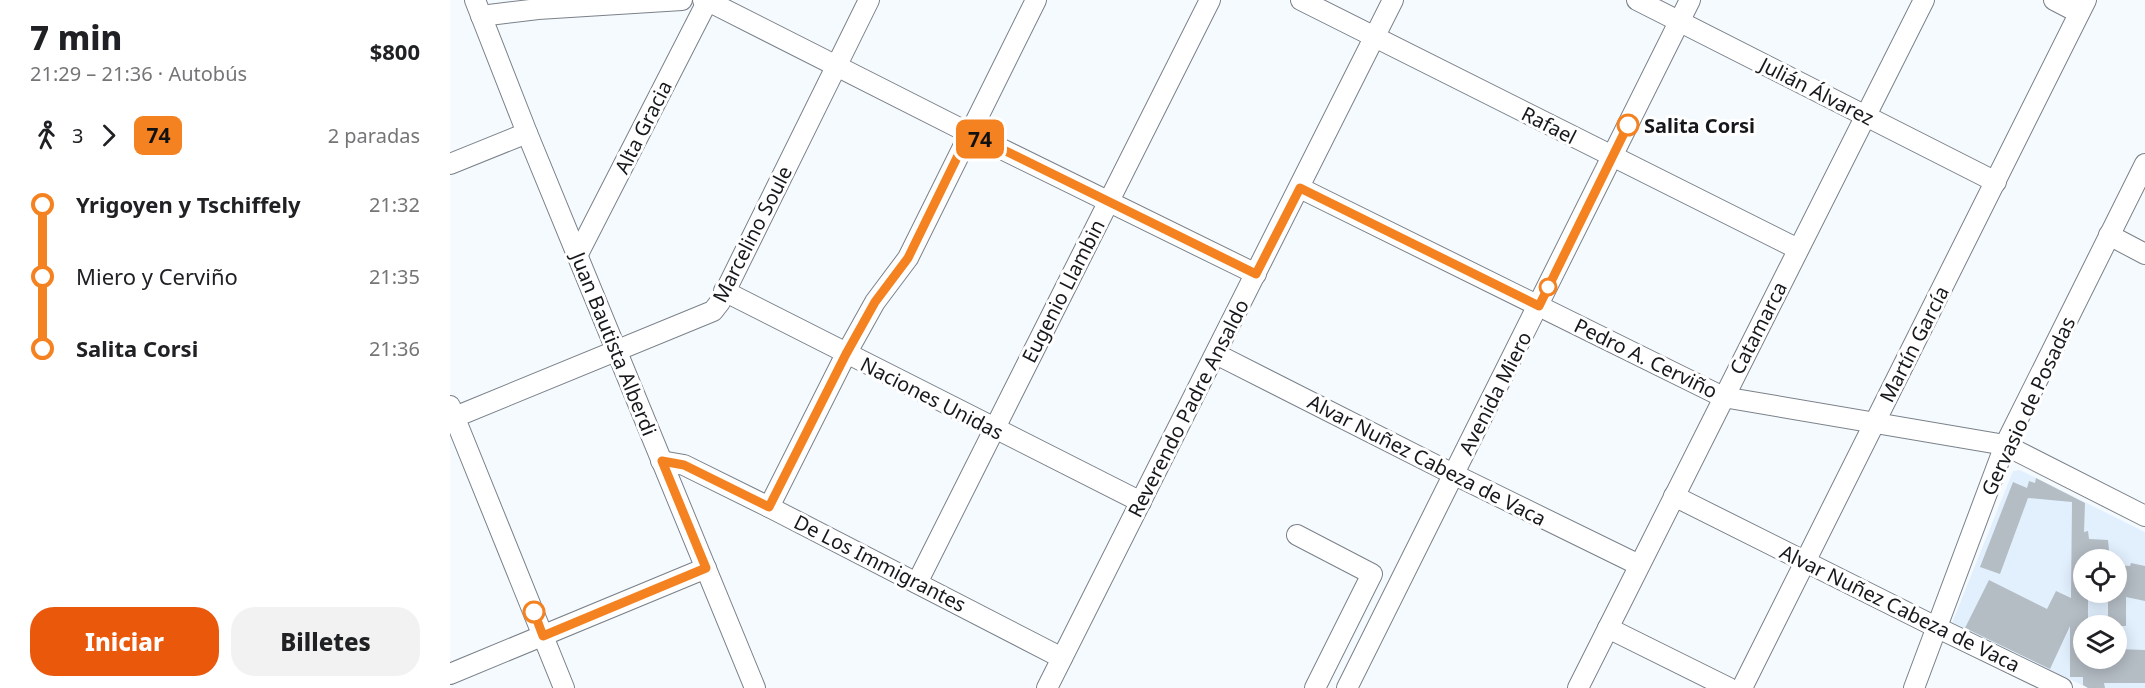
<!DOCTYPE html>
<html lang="es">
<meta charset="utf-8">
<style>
body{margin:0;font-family:"Noto Sans",sans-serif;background:#f2f2f2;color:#202124;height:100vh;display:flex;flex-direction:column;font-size:22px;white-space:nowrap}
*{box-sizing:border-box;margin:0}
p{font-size:20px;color:#757577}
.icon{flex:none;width:33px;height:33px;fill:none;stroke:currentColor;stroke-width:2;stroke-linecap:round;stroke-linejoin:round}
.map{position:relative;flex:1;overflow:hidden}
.side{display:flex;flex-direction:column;background:#fff;width:450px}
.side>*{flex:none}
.badge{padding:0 12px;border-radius:9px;font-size:21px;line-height:39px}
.controls{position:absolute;left:1623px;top:549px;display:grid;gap:12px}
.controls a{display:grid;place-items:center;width:54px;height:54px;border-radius:50%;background:#fff;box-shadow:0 3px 15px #0003;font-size:30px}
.map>.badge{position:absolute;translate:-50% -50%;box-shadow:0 0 0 3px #fff}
.legs{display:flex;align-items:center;gap:9px;height:66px;padding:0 30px;font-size:20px}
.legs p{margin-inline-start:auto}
.headline{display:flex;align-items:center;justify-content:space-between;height:102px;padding:0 30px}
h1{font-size:33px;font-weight:800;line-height:45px}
.primary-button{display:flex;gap:12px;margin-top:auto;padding:12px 30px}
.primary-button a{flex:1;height:69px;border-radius:24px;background:#ea580c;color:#fff;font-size:24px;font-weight:800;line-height:69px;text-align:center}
.primary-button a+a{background:#f2f2f2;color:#202124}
ul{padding:0 30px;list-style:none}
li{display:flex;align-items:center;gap:21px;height:72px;font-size:22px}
li i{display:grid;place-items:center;width:9px;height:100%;margin:0 8px;background:currentColor}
li i::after{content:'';width:15px;height:15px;margin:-8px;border:4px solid;border-radius:50%;background:#fff}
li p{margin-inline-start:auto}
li:first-child i{background:linear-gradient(#0000 50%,currentColor 0)}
li:last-child i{background:linear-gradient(currentColor 50%,#0000 0)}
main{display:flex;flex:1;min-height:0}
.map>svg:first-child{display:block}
.built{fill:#e2f0fe;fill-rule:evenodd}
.building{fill:#b4bcc4}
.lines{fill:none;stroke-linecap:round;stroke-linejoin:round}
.minor-casing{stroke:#7a8189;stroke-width:22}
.minor{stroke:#fff;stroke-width:20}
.line-1-casing{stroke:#fff;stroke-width:14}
.line-1{stroke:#f58220;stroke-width:9}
.stop-1-dot{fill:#fff;stroke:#f58220;stroke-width:3}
.labels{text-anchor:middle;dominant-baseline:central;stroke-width:6;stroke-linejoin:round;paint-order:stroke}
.street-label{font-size:20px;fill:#16181b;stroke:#fff}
.stop-label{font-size:20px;font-weight:bold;fill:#16181b;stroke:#fff;text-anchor:start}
</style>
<main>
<section class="side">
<div class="headline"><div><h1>7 min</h1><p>21:29 – 21:36 · Autobús</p></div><b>$800</b></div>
<div class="legs"><svg class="icon" aria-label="walk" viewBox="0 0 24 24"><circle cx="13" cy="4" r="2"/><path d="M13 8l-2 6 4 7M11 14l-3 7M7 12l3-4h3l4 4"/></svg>3<svg class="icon" aria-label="forward" viewBox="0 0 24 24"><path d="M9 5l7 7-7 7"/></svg><b class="badge" style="background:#f58220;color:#111">74</b><p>2 paradas</p></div>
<ul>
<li><i style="color:#f58220"></i><b>Yrigoyen y Tschiffely</b><p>21:32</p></li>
<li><i style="color:#f58220"></i><span>Miero y Cerviño</span><p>21:35</p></li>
<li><i style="color:#f58220"></i><b>Salita Corsi</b><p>21:36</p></li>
</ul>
<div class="primary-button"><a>Iniciar</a><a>Billetes</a></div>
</section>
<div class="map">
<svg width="1695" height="688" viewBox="0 0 1695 688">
<rect width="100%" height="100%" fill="#f5faff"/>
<path class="built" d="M1570,470L1695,532V688H1638L1502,623L1563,471ZM1634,560H1666V592H1634ZM1634,626H1666V658H1634Z"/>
<g class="building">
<path d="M1586,478L1635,503L1634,532L1638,531L1639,539L1658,540L1659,550L1655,560H1634V592H1638V626H1634V658H1666V649L1695,650V683H1654L1655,688H1638L1633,685V677H1620V626L1600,669L1515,628L1539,580L1597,609L1606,591L1621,598L1622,502L1578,498L1550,574L1530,567L1563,482L1577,488L1579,481L1585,483Z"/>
<path d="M1681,563L1695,566V601L1676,597V626H1658V595H1666V565L1680,566Z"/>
</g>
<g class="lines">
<g class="minor-casing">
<g id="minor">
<path d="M25,0L77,133L305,688"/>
<path d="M253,0L258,1L519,133L806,274"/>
<path d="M851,0L1348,249"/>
<path d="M1187,0L1546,182"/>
<path d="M1604,0L1629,13"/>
<path d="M31,16L88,9L232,0"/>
<path d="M0,164L77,133"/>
<path d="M850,188L1273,397L1555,445L1695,516"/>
<path d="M1659,235L1695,254"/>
<path d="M128,254L258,0"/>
<path d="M274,291L691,502"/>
<path d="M766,354L1003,474L1189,565"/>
<path d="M0,406L114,688"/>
<path d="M0,419L263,311L270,302L419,0"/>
<path d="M211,461L234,465L319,507L612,658"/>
<path d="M1224,496L1486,627L1612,688"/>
<path d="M319,507L396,354L425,302L458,258L586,0"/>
<path d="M847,535L922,574L865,688"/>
<path d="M467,583L760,0"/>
<path d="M1158,628L1279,688"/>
<path d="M0,674L256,568"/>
<path d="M597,688L943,0"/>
<path d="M897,688L1240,0"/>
<path d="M1128,688L1474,0"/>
<path d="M1292,688L1636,0"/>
<path d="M1464,688L1555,445L1695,164"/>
</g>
</g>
<use href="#minor" class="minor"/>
</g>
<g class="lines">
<g class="line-1-casing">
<path id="line-1" d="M84,612L93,636L256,568L212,461L234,465L319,507L396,354L425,302L458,258L519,133L806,274L850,188L1089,306L1178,125"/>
</g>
<use href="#line-1" class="line-1"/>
</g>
<g class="stop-1-dot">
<circle cx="1178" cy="125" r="10"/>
<circle cx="1098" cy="287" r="8"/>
<circle cx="84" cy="612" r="10"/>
</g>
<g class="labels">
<g class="street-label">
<text transform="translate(1367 91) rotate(27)">Julián Álvarez</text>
<text transform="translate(1099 125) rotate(27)">Rafael</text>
<text transform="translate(193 127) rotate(-63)">Alta Gracia</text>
<text transform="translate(302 234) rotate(-63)">Marcelino Soule</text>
<text transform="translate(613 291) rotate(-63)">Eugenio Llambin</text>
<text transform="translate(1308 328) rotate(-63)">Catamarca</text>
<text transform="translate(164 344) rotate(68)">Juan Bautista Alberdi</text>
<text transform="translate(1464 344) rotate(-63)">Martín García</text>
<text transform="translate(1196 358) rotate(26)">Pedro A. Cerviño</text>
<text transform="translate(1045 393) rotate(-63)">Avenida Miero</text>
<text transform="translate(482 398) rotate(27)">Naciones Unidas</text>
<text transform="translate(1578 406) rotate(-65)">Gervasio de Posadas</text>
<text transform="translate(738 408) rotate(-63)">Reverendo Padre Ansaldo</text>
<text transform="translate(977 460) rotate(27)">Alvar Nuñez Cabeza de Vaca</text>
<text transform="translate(430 563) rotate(27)">De Los Immigrantes</text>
<text transform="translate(1450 608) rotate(26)">Alvar Nuñez Cabeza de Vaca</text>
</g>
<g class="stop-label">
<text x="1194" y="125">Salita Corsi</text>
</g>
</g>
</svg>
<div class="controls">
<a><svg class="icon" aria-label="locate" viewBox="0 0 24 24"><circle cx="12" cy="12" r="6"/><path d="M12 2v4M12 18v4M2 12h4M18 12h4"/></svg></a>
<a><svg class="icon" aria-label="layers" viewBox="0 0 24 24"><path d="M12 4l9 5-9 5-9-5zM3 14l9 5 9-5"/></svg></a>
</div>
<b class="badge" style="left:530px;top:139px;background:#f58220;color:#111">74</b>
</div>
</main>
